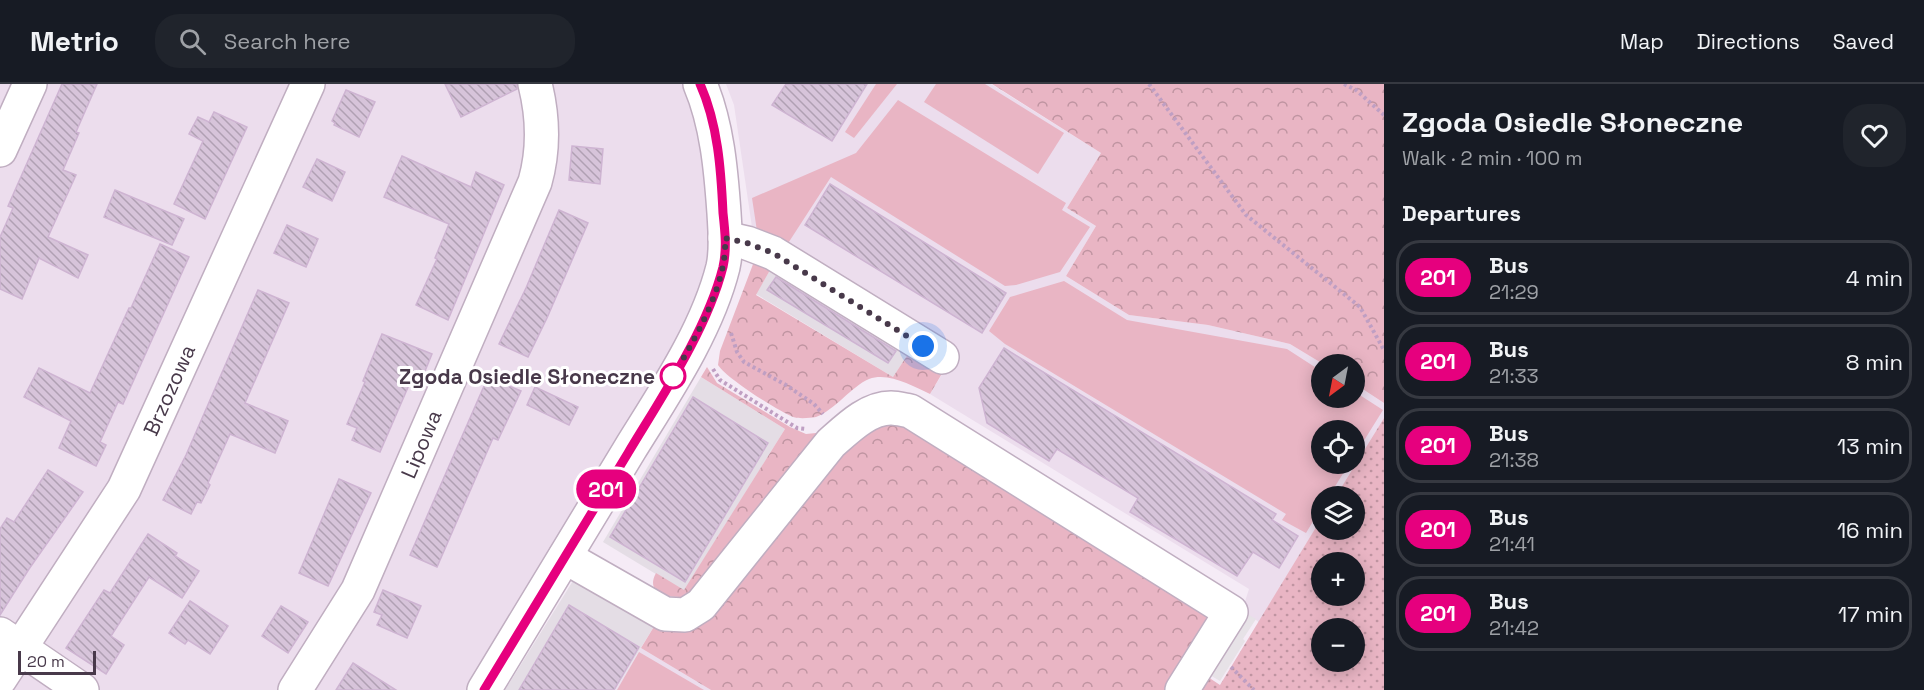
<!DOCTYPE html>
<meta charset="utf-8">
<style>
body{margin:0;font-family:"Space Grotesk",sans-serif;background:#20242c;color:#f1f3f6;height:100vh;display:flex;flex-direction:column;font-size:22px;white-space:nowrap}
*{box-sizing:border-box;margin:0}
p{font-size:20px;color:#9ea1a6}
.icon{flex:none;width:33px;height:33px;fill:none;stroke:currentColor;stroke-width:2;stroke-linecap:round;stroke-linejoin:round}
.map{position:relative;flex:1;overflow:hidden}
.sheet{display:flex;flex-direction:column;background:#171b24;width:540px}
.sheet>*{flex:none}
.badge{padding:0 12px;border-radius:20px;font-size:21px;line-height:39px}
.needle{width:39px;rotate:212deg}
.controls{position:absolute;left:1311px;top:270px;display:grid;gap:12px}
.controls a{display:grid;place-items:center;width:54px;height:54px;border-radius:50%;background:#171b24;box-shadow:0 3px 15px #0003;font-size:30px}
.scale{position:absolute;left:18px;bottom:15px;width:78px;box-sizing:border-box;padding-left:6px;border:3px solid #48394a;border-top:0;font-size:16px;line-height:21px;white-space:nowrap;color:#48394a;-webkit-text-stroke:4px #fff;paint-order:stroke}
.you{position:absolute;width:30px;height:30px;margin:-15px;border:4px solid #fff;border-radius:50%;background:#1a73e8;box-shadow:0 0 0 9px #1a73e833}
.map>.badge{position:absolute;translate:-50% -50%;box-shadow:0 0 0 3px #fff}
h2{padding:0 18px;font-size:22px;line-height:54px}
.round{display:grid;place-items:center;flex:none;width:63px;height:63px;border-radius:24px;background:#20242c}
.headline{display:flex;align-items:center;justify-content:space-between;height:102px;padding:0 18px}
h1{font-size:28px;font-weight:600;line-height:45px}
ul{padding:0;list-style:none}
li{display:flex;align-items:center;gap:18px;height:75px;margin:0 12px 9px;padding:0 6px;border:3px solid #363941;border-radius:24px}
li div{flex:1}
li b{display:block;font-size:22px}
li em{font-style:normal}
li .badge{min-width:66px;font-weight:700;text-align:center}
header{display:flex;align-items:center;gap:36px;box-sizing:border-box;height:84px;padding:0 30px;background:#171b24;border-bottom:2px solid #363941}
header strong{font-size:28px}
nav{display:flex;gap:33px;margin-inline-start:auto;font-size:21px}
.search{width:420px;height:54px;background:#20242c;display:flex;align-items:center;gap:15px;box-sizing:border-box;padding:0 21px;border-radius:24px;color:#9ea1a6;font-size:22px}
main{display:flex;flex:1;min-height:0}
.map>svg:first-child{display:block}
.residential{fill:#ecdded;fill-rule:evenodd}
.industrial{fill:#e4dde5}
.forest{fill:url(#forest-crowns)}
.park{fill:url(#park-dots);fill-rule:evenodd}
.garden{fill:#e9b5c4}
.parking{fill:#e7e2e7}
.building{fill:url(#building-back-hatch);stroke:#ceb4d2;stroke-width:1.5}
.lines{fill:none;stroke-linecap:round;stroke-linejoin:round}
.minor-casing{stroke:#c0aec1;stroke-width:36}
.path{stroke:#bf9fc3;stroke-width:4;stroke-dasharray:3 3;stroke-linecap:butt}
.minor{stroke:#fff;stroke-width:33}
.line-casing{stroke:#fff;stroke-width:14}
.line{stroke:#e6007e;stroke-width:9}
.walk{stroke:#48394a;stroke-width:6;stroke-dasharray:0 10.8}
.stop-dot{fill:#fff;stroke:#e6007e;stroke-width:3}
.labels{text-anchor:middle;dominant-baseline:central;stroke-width:6;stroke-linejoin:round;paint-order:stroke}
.stop-label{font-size:21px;font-weight:bold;fill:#48394a;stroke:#fff;text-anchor:end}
.street-label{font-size:21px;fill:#48394a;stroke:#fff}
</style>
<header>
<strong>Metrio</strong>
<div class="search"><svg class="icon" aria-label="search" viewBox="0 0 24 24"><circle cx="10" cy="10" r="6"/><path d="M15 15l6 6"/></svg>Search here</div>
<nav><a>Map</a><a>Directions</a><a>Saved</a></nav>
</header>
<main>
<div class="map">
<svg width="1384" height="606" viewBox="0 0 1384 606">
<defs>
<pattern id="forest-crowns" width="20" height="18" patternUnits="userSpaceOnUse" patternTransform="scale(1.5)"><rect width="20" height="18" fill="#e9b5c4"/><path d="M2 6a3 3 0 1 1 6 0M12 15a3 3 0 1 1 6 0" fill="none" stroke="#bf94a1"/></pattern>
<pattern id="park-dots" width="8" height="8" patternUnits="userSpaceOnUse" patternTransform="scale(1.5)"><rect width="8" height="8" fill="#e9b5c4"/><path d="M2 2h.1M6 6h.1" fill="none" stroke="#bf94a1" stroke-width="1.8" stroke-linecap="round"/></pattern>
<pattern id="building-back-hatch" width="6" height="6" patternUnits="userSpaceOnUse" patternTransform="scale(1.5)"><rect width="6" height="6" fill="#d7c4da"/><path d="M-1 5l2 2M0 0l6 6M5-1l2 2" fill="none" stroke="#b0a0b3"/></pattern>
</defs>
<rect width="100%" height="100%" fill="#f5ebf6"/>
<g class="residential">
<path d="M0,0H687L704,39L714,167L689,236L635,328L614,358L547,477L485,606H0Z"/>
<path d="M726,0H991L1101,69L1067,124L1096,142L1066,192L1129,231L1208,241L1290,260L1323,280L1322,314H1354L1355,300L1384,319V334L1336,412H1322L1321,435L1259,538L1242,527L1249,505L930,310L953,272L753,150L734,21ZM1322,346H1354V380H1322Z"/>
<path d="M641,564L711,606H615Z"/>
</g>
<g class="industrial">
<path d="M774,179L914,261L893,293L756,210Z"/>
<path d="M701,293L785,345L684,507L603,458Z"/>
<path d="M576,492L658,536L615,606H505Z"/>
</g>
<g class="forest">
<path d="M992,0H1384V319L1355,300L1354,280H1323L1290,260L1208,241L1129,231L1066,192L1096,142L1067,124L1101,69Z"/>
<path d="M755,175L774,179L756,211L893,293L914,261L947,281L930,310C912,302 889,288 869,295C852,302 835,326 816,333C810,334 799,335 793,333C778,327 726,294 718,281L720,267Z"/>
<path d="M707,283L717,299L790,343L806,350L816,349L817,352L686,513C671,514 644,511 656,489L684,506L785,345L701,293Z"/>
<path d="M890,331L1216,536L1171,606H711L641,564L658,536L674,543L836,364Z"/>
</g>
<path class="park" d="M1384,334V606H1195L1205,591L1220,601L1321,435L1322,446H1354V412H1336ZM1322,478H1354V512H1322ZM1322,544H1354V578H1322Z"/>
<g class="garden">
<path d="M876,0H897L854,54L845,48Z"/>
<path d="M936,0H985L1064,49L1038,90L924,18Z"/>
<path d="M898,16L1066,119L1062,126L1090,143L1060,188L1016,201L1005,202L831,93L785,164L757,147L752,114L856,69Z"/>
<path d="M1064,197L1127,236L1287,265L1321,287L1322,314H1354L1355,308L1383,326L1355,371L1354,346H1322V380H1349L1329,412H1322L1321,424L1306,449L1282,436L1286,430L1005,260L989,247L1010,213Z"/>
<path d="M639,568L704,606H617Z"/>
</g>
<path class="parking" d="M1242,527L1256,535L1243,555L1245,557L1220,597L1203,587Z"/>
<g class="building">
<path d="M62,0H97L76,48L79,49L63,86L76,91L48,153L88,171L78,194L39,174L22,215L0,205V153L13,124L8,122Z"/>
<path d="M445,0H517V5L461,33Z"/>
<path d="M786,0H867L832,57L772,21Z"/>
<path d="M346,6L375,18L359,53L334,41L335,39L332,37Z"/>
<path d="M214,28L247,43L205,135L174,120L203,57L189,50L198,33L209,38Z"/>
<path d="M572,62L603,65L600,100L569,96Z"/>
<path d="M402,72L471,103L476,88L504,101L448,236L416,221L437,175L435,174L449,140L384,113Z"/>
<path d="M317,75L345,88L332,117L303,103Z"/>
<path d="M830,100L1006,209L982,249L805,141Z"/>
<path d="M115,106L184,135L172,161L104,133Z"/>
<path d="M559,126L588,139L547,234L528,273L499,260L526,204Z"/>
<path d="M287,141L318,155L306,183L274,169Z"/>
<path d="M160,160L189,173L123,320L118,318L100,358L106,361L96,382L59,364L71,337L24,313L39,284L90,309L129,224H131Z"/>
<path d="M776,193L896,267L888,279L767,206Z"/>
<path d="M258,206L289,219L245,319L288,337L275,369L230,350L208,399L210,401L201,419L197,418L191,430L163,416L186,371Z"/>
<path d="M382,250L432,270L418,304L409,301L380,368L352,356L357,344L347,340L365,298L363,297Z"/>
<path d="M1004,264L1276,430L1272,436L1298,452L1279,484L1253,468L1237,492L1130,428L1138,414L1057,365L1049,377L987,339L979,304Z"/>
<path d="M488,293L521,307L498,356L493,354L437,483L410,471Z"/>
<path d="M535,303L578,323L569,341L527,321Z"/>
<path d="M693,313L768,359L685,498L610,453Z"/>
<path d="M48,386L83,408L29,485L0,531V445L7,434L14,438Z"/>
<path d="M339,395L371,409L328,502L299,489Z"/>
<path d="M148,450L177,469L175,472L199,487L182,514L149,493L111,552L124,561L106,590L66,564L104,506L110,509Z"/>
<path d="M383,506L421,522L407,554L377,541L382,531L374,528Z"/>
<path d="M190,517L228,542L210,570L188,556L185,560L169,549Z"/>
<path d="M569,521L639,563L614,606H519Z"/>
<path d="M281,522L308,538L288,569L262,552Z"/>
<path d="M353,579L396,606H336Z"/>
</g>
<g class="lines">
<g class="minor-casing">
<g id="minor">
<path d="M0,66L30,0"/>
<path d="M725,154L747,159L773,169L942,273"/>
<path d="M565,473L665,530L685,531L701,521L831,359C848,344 868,324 891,324C897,324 904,326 910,327L1231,528L1182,606"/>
<path d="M0,550L82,606"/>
<path d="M0,595L124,405L308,0"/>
<path d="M295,606L358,506L535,98C544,66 543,32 535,0"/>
<path d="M484,606C533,526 581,445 630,365C664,310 707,247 723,183C727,165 725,147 724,129C721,86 717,40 700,0"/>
</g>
</g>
<g class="path">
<path d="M1149,0L1246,131L1360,223L1384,266"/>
<path d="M1344,0L1356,6L1384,31"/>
<path d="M731,249L737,268L744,278L786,301L814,320L823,330"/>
<path d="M713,285L720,296L797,344L806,345"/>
<path d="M1231,583L1254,606"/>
</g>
<use href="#minor" class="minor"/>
</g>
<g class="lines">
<g class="line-casing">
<path id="line" d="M484,606C532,527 580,448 628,369C661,314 707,246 723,183C727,165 725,147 723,129C721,86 718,40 700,0"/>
</g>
<use href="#line" class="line"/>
<path class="walk" d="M673,292C695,255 728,199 725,154L747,159L773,169L923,262"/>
</g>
<circle class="stop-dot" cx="673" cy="292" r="12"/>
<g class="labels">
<g class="stop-label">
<text x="655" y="292">Zgoda Osiedle Słoneczne</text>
</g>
<g class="street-label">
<text transform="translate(169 306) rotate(-66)">Brzozowa</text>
<text transform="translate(421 360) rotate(-67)">Lipowa</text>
</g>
</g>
</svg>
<div class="controls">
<a><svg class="needle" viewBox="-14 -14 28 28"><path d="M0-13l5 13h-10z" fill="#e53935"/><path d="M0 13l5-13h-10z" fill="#9ea1a6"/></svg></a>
<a><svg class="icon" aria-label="locate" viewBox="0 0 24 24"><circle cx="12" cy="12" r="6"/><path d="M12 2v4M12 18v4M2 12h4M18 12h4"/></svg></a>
<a><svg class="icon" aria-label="layers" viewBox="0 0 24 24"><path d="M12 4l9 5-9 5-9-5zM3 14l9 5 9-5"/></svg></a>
<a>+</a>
<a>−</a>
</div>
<div class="scale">20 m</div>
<div class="you" style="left:923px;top:262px"></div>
<b class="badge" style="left:606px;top:405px;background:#e6007e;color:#fff">201</b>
</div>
<section class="sheet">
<div class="headline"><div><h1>Zgoda Osiedle Słoneczne</h1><p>Walk · 2 min · 100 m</p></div><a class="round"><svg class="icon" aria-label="heart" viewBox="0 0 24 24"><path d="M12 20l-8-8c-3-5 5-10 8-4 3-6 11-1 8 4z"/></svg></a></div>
<h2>Departures</h2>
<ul>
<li><span class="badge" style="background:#e6007e;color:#fff">201</span><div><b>Bus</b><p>21:29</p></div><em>4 min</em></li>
<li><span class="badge" style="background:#e6007e;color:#fff">201</span><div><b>Bus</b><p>21:33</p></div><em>8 min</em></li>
<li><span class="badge" style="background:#e6007e;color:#fff">201</span><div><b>Bus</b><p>21:38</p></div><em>13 min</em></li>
<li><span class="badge" style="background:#e6007e;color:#fff">201</span><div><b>Bus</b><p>21:41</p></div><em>16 min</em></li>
<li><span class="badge" style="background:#e6007e;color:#fff">201</span><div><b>Bus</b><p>21:42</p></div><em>17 min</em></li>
</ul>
</section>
</main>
